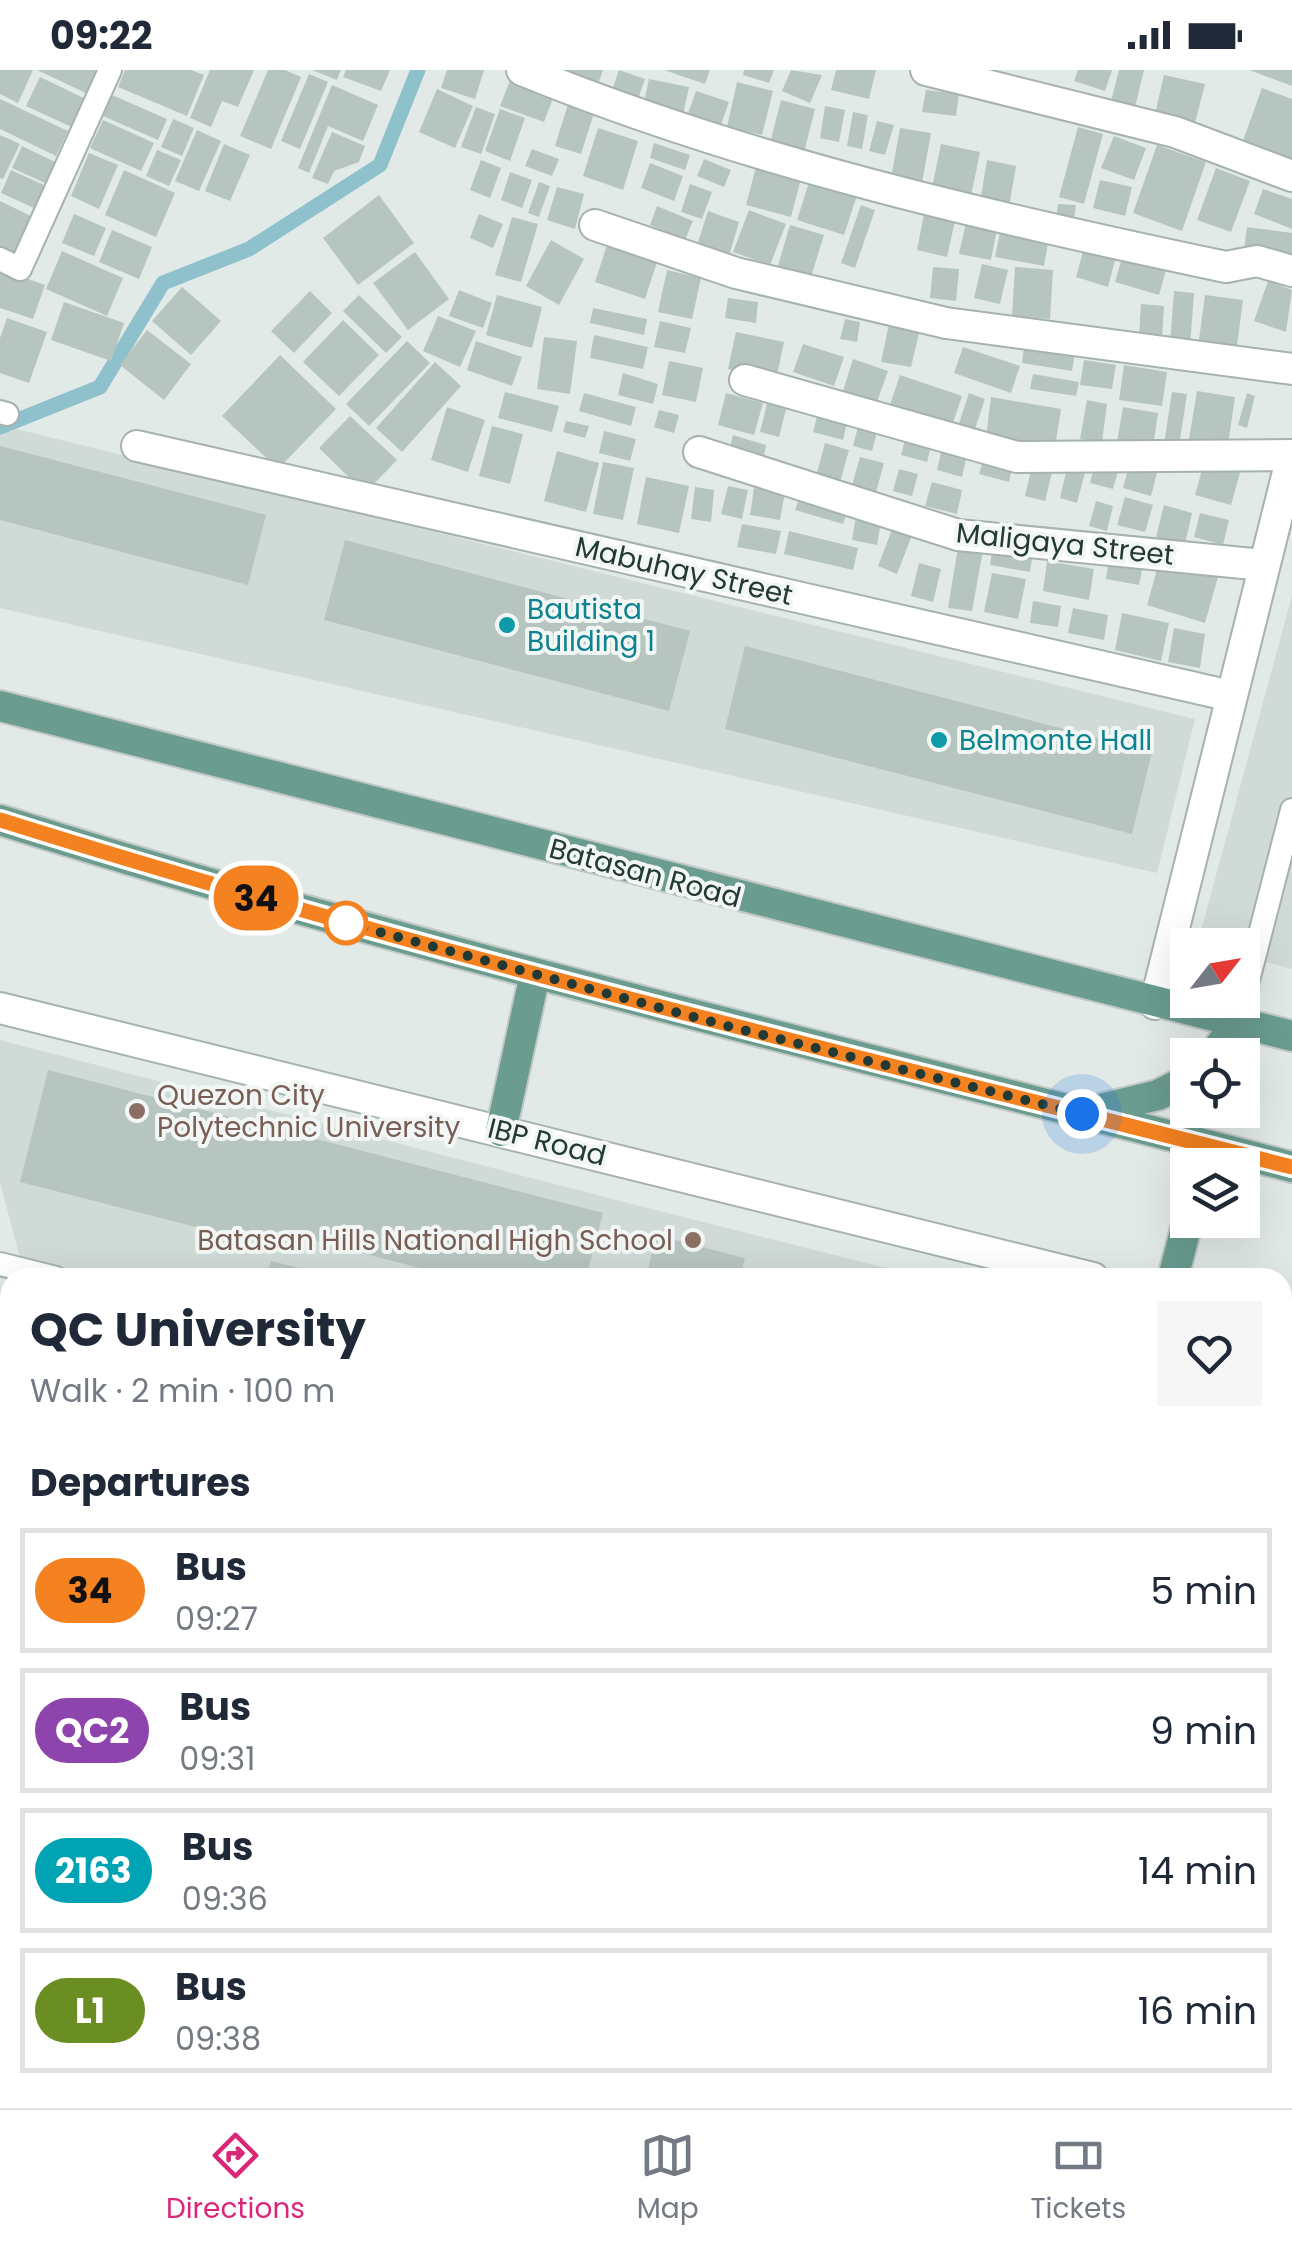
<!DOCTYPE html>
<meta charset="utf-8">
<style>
body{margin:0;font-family:Poppins,sans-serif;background:#f6f6f7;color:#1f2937;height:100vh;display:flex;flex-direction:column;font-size:38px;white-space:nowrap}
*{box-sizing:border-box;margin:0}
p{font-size:32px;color:#747a83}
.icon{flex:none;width:55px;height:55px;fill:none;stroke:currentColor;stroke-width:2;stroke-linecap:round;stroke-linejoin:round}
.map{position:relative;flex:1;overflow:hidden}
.drawer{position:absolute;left:0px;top:1198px;width:1292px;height:842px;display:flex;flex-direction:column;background:#fff;border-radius:30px 30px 0 0;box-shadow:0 10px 40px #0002}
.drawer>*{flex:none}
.badge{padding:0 20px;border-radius:32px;font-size:35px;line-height:65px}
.needle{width:65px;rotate:59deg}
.fabs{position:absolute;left:1170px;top:858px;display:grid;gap:20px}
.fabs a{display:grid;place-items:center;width:90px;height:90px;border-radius:0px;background:#fff;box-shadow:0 10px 40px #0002;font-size:50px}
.you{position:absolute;width:50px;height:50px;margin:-25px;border:8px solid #fff;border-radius:50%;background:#1a73e8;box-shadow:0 0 0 15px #1a73e833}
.map>.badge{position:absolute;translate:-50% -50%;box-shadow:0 0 0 5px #fff}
h2{padding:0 30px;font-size:38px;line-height:90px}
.round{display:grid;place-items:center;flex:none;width:105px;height:105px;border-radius:0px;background:#f6f6f7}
.summary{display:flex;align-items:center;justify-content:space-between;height:170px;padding:0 30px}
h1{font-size:48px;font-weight:700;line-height:75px}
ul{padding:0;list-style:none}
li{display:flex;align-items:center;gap:30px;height:125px;margin:0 20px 15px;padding:0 10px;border:5px solid #e0e1e3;border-radius:0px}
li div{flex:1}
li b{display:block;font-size:38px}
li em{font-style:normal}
li .badge{min-width:110px;font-weight:700;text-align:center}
.status{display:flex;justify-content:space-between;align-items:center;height:70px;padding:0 50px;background:#fff;direction:ltr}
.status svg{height:28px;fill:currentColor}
.tabs{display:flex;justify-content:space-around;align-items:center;height:140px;border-top:2px solid #e0e1e3;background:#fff;font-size:28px;color:#747a83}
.tabs a{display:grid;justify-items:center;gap:5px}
.tabs .on{color:#db2777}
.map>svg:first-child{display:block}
.built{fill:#d0dad6}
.green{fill:#bcdac5}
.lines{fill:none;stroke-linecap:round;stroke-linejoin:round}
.stream{stroke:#8ec1cb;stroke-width:15}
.building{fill:#b7c5c0}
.service-casing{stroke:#a5b2ae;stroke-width:26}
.minor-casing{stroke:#a5b2ae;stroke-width:34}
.primary-casing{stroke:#c1c8c6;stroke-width:34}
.service{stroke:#fff;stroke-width:22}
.minor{stroke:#fff;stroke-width:30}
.primary{stroke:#6a9c90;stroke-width:30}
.line-casing{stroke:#fff;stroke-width:22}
.line{stroke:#f58220;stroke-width:15}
.walk{stroke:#233a34;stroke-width:10;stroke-dasharray:0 18}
.culture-dot{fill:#0f9aa8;stroke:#f2f7f5;stroke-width:4}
.stop-dot{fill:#fff;stroke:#f58220;stroke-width:5}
.education-dot{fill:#8d6e63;stroke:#f2f7f5;stroke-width:4}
.labels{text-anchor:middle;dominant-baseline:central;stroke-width:8;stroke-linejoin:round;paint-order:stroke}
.street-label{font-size:28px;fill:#233a34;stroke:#f2f7f5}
.culture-label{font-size:28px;fill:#0d838f;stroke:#f2f7f5;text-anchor:start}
.education-label{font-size:28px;fill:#785e54;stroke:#f2f7f5;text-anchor:start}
</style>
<div class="status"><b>09:22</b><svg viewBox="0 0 49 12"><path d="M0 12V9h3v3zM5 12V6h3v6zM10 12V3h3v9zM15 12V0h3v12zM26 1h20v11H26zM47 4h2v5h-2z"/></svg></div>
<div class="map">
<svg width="1292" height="2038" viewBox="0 0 1292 2038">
<rect width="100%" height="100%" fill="#e2eae7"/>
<g class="built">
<path d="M0,355L1195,649L1157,803L0,538Z"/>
<path d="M1292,526V899L1243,886L1242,875H1197Z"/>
<path d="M0,970L624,1132L922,1207H25L0,1112Z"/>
<path d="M140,2030H358L353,2038H141Z"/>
</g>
<path class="green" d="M1292,1522V1789L1283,1786L1282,1569Z"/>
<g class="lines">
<path class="stream" d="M0,357L100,317L163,213L249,179L380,95L418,0"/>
</g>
<g class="building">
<path d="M0,0H33L18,33L0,24Z"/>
<path d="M37,0H104L92,26Z"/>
<path d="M125,0H191L204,5L187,46L118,17Z"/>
<path d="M210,0H254L238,37L222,31L211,57L190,48Z"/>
<path d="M268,0H285L301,7L271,79L240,66Z"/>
<path d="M312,0H341L337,10Z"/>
<path d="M346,0H390L381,21L343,7Z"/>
<path d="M447,0H484L475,29L441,18Z"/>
<path d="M565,0H603L597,18L563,7Z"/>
<path d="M619,0L645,9L635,38L609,29Z"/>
<path d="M664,0H710L705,14Z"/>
<path d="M744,0H774L769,13L743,5Z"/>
<path d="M791,0L822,5L810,33L782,21Z"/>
<path d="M836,0H876L869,29L831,20Z"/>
<path d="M1078,0H1112L1105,21L1074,11Z"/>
<path d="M1119,0H1144L1135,37L1111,31Z"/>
<path d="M1250,0H1292V16L1249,0Z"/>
<path d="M309,4L328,12L300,79L281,71Z"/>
<path d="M1164,5L1205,14L1195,53L1155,44Z"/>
<path d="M40,7L90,31L76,59L26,36Z"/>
<path d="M511,8L555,23L544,52L500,36Z"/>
<path d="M649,9L689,17L682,50L642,41Z"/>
<path d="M737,12L773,21L762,65L727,57Z"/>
<path d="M332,15L378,35L363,71L328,56L309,103L298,98Z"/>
<path d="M1262,18L1292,29V97L1240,79Z"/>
<path d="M437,19L473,36L455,78L419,62Z"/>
<path d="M926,20L959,24L956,46L922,42Z"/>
<path d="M696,21L729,32L718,63L685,52Z"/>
<path d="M112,25L167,49L158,70L103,46Z"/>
<path d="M0,29L68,61L56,86L0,59Z"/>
<path d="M781,30L815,39L803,86L769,77Z"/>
<path d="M568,34L594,43L581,84L555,76Z"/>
<path d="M825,36L845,40L839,72L820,68Z"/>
<path d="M476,37L495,44L481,84L461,77Z"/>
<path d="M500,39L525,48L510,91L485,81Z"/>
<path d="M853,42L868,45L862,79L847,76Z"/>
<path d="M173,49L194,58L182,86L161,77Z"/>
<path d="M103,50L154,73L141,101L90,78Z"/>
<path d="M877,51L894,55L885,85L869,81Z"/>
<path d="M1078,57L1103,64L1084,134L1059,127Z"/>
<path d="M598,58L638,71L623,120L583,106Z"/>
<path d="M900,58L931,63L922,113L891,108Z"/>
<path d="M197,60L221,71L199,121L175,111Z"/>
<path d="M332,62L365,76L359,92L334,101L328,114L312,108Z"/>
<path d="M0,65L20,74L3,109L0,108Z"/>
<path d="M1114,66L1146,78L1134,110L1101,98Z"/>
<path d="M654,73L690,85L685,100L650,88Z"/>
<path d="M224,74L250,85L230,131L205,121Z"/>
<path d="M941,74L980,82L969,136L930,127Z"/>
<path d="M1157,75L1206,92L1182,161L1133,143Z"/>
<path d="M22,76L55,92L45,113L12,98Z"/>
<path d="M532,79L559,89L552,106L525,96Z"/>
<path d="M157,80L181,90L169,116L146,106Z"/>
<path d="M89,83L118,95L99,139L71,126Z"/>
<path d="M704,89L731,100L724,117L697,106Z"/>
<path d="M758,89L803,101L791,147L746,135Z"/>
<path d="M481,90L501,98L490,128L470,120Z"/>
<path d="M987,90L1016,96L1009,137L980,132Z"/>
<path d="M650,93L683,106L674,131L641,118Z"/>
<path d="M1216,98L1250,111L1231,162L1197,150Z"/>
<path d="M11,100L44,115L34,138L1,123Z"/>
<path d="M124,100L175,123L156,167L105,145Z"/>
<path d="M510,102L532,110L522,138L501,130Z"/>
<path d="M811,106L858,122L844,165L797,150Z"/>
<path d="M1100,110L1132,117L1125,146L1093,138Z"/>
<path d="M539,112L550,116L539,147L528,143Z"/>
<path d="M690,114L712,122L702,149L681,142Z"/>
<path d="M557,117L584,124L575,159L547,150Z"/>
<path d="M1263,119L1292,129V159L1254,144Z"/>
<path d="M379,125L414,173L358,215L323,168Z"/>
<path d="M0,131L37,149L20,187L0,178Z"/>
<path d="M1058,134L1076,135L1073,159L1055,157Z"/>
<path d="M861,135L875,140L855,198L841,193Z"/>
<path d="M657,136L693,151L685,170L650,155Z"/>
<path d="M749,140L786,154L770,195L733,182Z"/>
<path d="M708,141L739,152L727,193L695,182Z"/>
<path d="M74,144L106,158L94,186L62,173Z"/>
<path d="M479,144L503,154L493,178L470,168Z"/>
<path d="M924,144L955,151L947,187L917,180Z"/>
<path d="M512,147L538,154L521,212L495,205Z"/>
<path d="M966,152L997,159L991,190L959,184Z"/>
<path d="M790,155L824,165L810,210L777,199Z"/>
<path d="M1247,157L1292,163V193L1243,187Z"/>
<path d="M1001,158L1049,167L1044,196L995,187Z"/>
<path d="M112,160L152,177L139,209L99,192Z"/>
<path d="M551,170L584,189L559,235L526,216Z"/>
<path d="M1085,174L1117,183L1108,217L1076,207Z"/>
<path d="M607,175L657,192L645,229L595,212Z"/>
<path d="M62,181L123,208L107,246L46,219Z"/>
<path d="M1124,181L1168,193L1159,225L1115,212Z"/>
<path d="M415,182L449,229L408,260L373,213Z"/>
<path d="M982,194L1008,200L1000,234L974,228Z"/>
<path d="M933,197L959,199L956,231L930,228Z"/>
<path d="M1015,197L1053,200L1050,249L1012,246Z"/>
<path d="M0,199L45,215L33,249L0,238Z"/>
<path d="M667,200L701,208L692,249L658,242Z"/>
<path d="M1268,211L1292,220L1286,262L1254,251Z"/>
<path d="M182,217L221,251L191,285L152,251Z"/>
<path d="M459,220L492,233L483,258L449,246Z"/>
<path d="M310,221L332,243L294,283L271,261Z"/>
<path d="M1174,221L1194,223L1190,277L1170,275Z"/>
<path d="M359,225L402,267L386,283L343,241Z"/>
<path d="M497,225L542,237L532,278L486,265Z"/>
<path d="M1205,225L1243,230L1236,283L1198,277Z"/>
<path d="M728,228L758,232L756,253L725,248Z"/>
<path d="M64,232L124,253L111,291L51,270Z"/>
<path d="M1141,234L1164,236L1162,268L1139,266Z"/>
<path d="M593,238L647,249L644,265L590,253Z"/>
<path d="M891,244L922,251L911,297L881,292Z"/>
<path d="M438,246L476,261L460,297L423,281Z"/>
<path d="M7,248L47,262L29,313L0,303V268Z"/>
<path d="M845,249L860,252L857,272L840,269Z"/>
<path d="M343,250L379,285L339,326L303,292Z"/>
<path d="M660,251L691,258L685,283L654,277Z"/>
<path d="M147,260L191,294L164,330L120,295Z"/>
<path d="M736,262L784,272L776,310L728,299Z"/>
<path d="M594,265L648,277L643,299L590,288Z"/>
<path d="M544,267L577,271L570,324L537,319Z"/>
<path d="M1025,269L1076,276L1072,301L1022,293Z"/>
<path d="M407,271L430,293L369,356L346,334Z"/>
<path d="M476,271L522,287L512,316L467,300Z"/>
<path d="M803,274L844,287L834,316L793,302Z"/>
<path d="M963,277L1020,296L1011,323L954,303Z"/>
<path d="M280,285L336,339L278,399L222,346Z"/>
<path d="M853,289L888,301L877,332L843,321Z"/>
<path d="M1084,290L1116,295L1112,319L1080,315Z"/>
<path d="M669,291L703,298L696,332L662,325Z"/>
<path d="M435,292L461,316L402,382L376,358Z"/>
<path d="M1124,295L1167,302L1162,336L1119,330Z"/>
<path d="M623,303L658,314L653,334L618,325Z"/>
<path d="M1033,304L1079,312L1076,326L1030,319Z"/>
<path d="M900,305L962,326L951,359L889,338Z"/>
<path d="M1197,321L1235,327L1228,375L1189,369Z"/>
<path d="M505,322L559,336L552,362L498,348Z"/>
<path d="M1172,322L1187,324L1179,376L1164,374Z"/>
<path d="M584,323L636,337L631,356L579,341Z"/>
<path d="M726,323L763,333L754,365L718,355Z"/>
<path d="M969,323L985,329L973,365L957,359Z"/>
<path d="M1247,323L1255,326L1247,358L1238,355Z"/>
<path d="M991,327L1061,339L1055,378L986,367Z"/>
<path d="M768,330L787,335L779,367L760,362Z"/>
<path d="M1087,330L1107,334L1102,372L1080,369Z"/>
<path d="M447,337L485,350L468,402L431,390Z"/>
<path d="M1123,337L1158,343L1153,377L1117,372Z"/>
<path d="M819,339L848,348L843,370L813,362Z"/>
<path d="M659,340L679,345L674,363L654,357Z"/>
<path d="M861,345L880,351L872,381L853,376Z"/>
<path d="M350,346L397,390L365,423L319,378Z"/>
<path d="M566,351L589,356L585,368L563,362Z"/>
<path d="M492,356L523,364L510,414L479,406Z"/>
<path d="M604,361L636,369L630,391L599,383Z"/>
<path d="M907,362L933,369L927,392L901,385Z"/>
<path d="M733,365L766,375L763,391L729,381Z"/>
<path d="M825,373L849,380L839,416L815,410Z"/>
<path d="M943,374L968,381L962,407L937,400Z"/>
<path d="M0,376L266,445L248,515L0,450Z"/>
<path d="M557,381L599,393L586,442L544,431Z"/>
<path d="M985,385L1013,393L1009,412L979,404Z"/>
<path d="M860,387L884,393L875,426L851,419Z"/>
<path d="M1205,389L1241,399L1231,435L1195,425Z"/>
<path d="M1069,390L1087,395L1077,433L1060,428Z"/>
<path d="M603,392L634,398L623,450L593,444Z"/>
<path d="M1130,392L1158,399L1151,426L1123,418Z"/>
<path d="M1095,394L1118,401L1113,419L1090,413Z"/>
<path d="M1032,396L1052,402L1045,431L1025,426Z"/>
<path d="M899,399L918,404L912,426L893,421Z"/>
<path d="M646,407L689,416L679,463L637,454Z"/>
<path d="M932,412L962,420L957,444L925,436Z"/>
<path d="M728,416L748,420L742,449L721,444Z"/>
<path d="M695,417L714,420L711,452L691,449Z"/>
<path d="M754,418L785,422L780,450L750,445Z"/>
<path d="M801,422L849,437L843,454L795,440Z"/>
<path d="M1125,427L1153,435L1145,462L1117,455Z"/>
<path d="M1096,431L1113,436L1107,461L1089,456Z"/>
<path d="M1164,435L1192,443L1185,474L1156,467Z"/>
<path d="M1200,443L1229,450L1223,475L1194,467Z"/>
<path d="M856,446L881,452L877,475L852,470Z"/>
<path d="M895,452L914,460L897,504L878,496Z"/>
<path d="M742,454L781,461L776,484L737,477Z"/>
<path d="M789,461L858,478L853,500L784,484Z"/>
<path d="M345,470L690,561L669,641L324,550Z"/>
<path d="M959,471L984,475L972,541L948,538Z"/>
<path d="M993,474L1033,482L1030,502L990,495Z"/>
<path d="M1160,489L1218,507L1205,553L1147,535Z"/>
<path d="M1109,490L1143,496L1139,515L1106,509Z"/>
<path d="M1047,491L1094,499L1089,530L1043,521Z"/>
<path d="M919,493L941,499L933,532L911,526Z"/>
<path d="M992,503L1026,509L1018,549L984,542Z"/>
<path d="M1033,531L1061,536L1058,557L1030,553Z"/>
<path d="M1073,538L1108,545L1104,570L1068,563Z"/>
<path d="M1122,543L1169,553L1161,591L1115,580Z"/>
<path d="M1174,558L1205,564L1200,598L1168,592Z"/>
<path d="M745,576L1152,682L1132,764L725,659Z"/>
<path d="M48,1000L603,1143L586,1208H458L278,1161L275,1177L20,1112Z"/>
<path d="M656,1165L745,1188L740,1208H646Z"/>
<path d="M271,1191L331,1206V1208H267Z"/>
<path d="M1282,1436L1292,1439V1530L1282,1528Z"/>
<path d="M1284,1601L1292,1603V1735L1282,1733Z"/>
<path d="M1282,1817L1292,1820V1888L1282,1885Z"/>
<path d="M1286,1934L1292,1939V2017L1282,2025Z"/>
<path d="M4,1998L10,2008V2030L0,2037V2000Z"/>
<path d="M214,2030H292L294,2038H215Z"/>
<path d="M506,2030H609L594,2038H511Z"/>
<path d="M661,2030H759L761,2033L753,2038H648Z"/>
<path d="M768,2030H797L783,2038H773Z"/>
<path d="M838,2030H912L899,2038H835L832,2034Z"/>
<path d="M1001,2030H1079L1076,2038H998Z"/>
<path d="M1180,2030H1214L1207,2038H1183Z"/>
<path d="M1220,2030H1257L1250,2038H1213Z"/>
</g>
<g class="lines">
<g class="service-casing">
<g id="service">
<path d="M0,189L20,199L110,0"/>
<path d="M0,342L7,344"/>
<path d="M1237,953L1292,740"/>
<path d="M0,1194L56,1208"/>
<path d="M146,2030L147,2033"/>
</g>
</g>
<g class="minor-casing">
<g id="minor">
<path d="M522,0C748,92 988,147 1226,197L1257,191L1292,201"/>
<path d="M926,0L1175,62L1292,106"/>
<path d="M595,155L736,203L946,253L1292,299"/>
<path d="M745,310L1017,387L1292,385"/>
<path d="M137,376L1231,626"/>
<path d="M699,382L958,465L1263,495"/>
<path d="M1155,934L1292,386"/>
<path d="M0,938L1093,1208"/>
<path d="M1282,1256L1292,1258"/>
<path d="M1282,1802L1292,1804"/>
<path d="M0,1899L10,1916"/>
<path d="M1282,1915L1292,1923"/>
<path d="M77,2030L82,2038"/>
<path d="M955,2038L957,2030"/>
<path d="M1152,2038L1155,2030"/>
</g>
</g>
<g class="primary-casing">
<g id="primary">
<path d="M0,636L1292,966"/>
<path d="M0,750C426,884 860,985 1292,1097"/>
<path d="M1213,985L1237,953"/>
<path d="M1084,1043L1158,1025L1188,1010"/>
<path d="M501,1061L535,904"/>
<path d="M1173,1208L1188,1150"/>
</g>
</g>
<use href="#service" class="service"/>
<use href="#minor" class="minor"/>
<use href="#primary" class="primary"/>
</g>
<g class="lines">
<g class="line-casing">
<path id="line" d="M0,750C426,884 860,987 1292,1097"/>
</g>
<use href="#line" class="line"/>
<path class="walk" d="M346,853L731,957L1082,1044"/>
</g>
<g class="culture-dot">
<circle cx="507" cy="555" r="10"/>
<circle cx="939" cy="670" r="10"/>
</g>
<circle class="stop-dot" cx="346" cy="853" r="20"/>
<g class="education-dot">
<circle cx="137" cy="1041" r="10"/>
<circle cx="693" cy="1170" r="10"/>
</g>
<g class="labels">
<g class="street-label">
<text transform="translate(1065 474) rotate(6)">Maligaya Street</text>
<text transform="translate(684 501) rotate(13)">Mabuhay Street</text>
<text transform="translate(645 803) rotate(15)">Batasan Road</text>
<text transform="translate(547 1072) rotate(14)">IBP Road</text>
</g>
<g class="culture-label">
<text x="527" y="539">Bautista<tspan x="527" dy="32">Building 1</tspan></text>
<text x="959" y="670">Belmonte Hall</text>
</g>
<g class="education-label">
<text x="157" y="1025">Quezon City<tspan x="157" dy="32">Polytechnic University</tspan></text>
<text x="673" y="1170" text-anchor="end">Batasan Hills National High School</text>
</g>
</g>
</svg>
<div class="fabs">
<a><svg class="needle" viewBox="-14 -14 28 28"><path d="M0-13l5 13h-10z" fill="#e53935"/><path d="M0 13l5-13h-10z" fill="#747a83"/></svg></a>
<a><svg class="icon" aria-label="locate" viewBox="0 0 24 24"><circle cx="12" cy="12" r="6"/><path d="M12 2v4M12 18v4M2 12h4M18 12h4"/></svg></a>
<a><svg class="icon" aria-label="layers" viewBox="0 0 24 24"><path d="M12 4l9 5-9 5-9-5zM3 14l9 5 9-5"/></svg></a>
</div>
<div class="you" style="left:1082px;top:1044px"></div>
<b class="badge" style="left:256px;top:828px;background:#f58220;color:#111">34</b>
<section class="drawer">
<div class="summary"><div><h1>QC University</h1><p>Walk · 2 min · 100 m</p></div><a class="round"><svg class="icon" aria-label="heart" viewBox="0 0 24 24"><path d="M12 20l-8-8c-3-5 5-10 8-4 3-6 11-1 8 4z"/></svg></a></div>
<h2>Departures</h2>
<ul>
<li><span class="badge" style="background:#f58220;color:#111">34</span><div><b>Bus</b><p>09:27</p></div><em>5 min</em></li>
<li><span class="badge" style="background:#8e44ad;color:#fff">QC2</span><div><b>Bus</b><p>09:31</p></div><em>9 min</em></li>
<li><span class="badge" style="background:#00a3b4;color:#fff">2163</span><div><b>Bus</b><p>09:36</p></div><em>14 min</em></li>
<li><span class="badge" style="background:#6b8e23;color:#fff">L1</span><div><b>Bus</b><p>09:38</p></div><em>16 min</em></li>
</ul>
</section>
</div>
<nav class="tabs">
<a class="on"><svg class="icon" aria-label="directions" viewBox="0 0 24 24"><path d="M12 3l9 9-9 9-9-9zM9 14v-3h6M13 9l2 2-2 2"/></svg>Directions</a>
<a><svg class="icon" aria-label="map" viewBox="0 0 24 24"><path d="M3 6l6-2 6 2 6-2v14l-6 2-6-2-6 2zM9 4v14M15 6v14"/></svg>Map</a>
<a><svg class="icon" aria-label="tickets" viewBox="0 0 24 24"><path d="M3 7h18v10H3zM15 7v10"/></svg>Tickets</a>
</nav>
